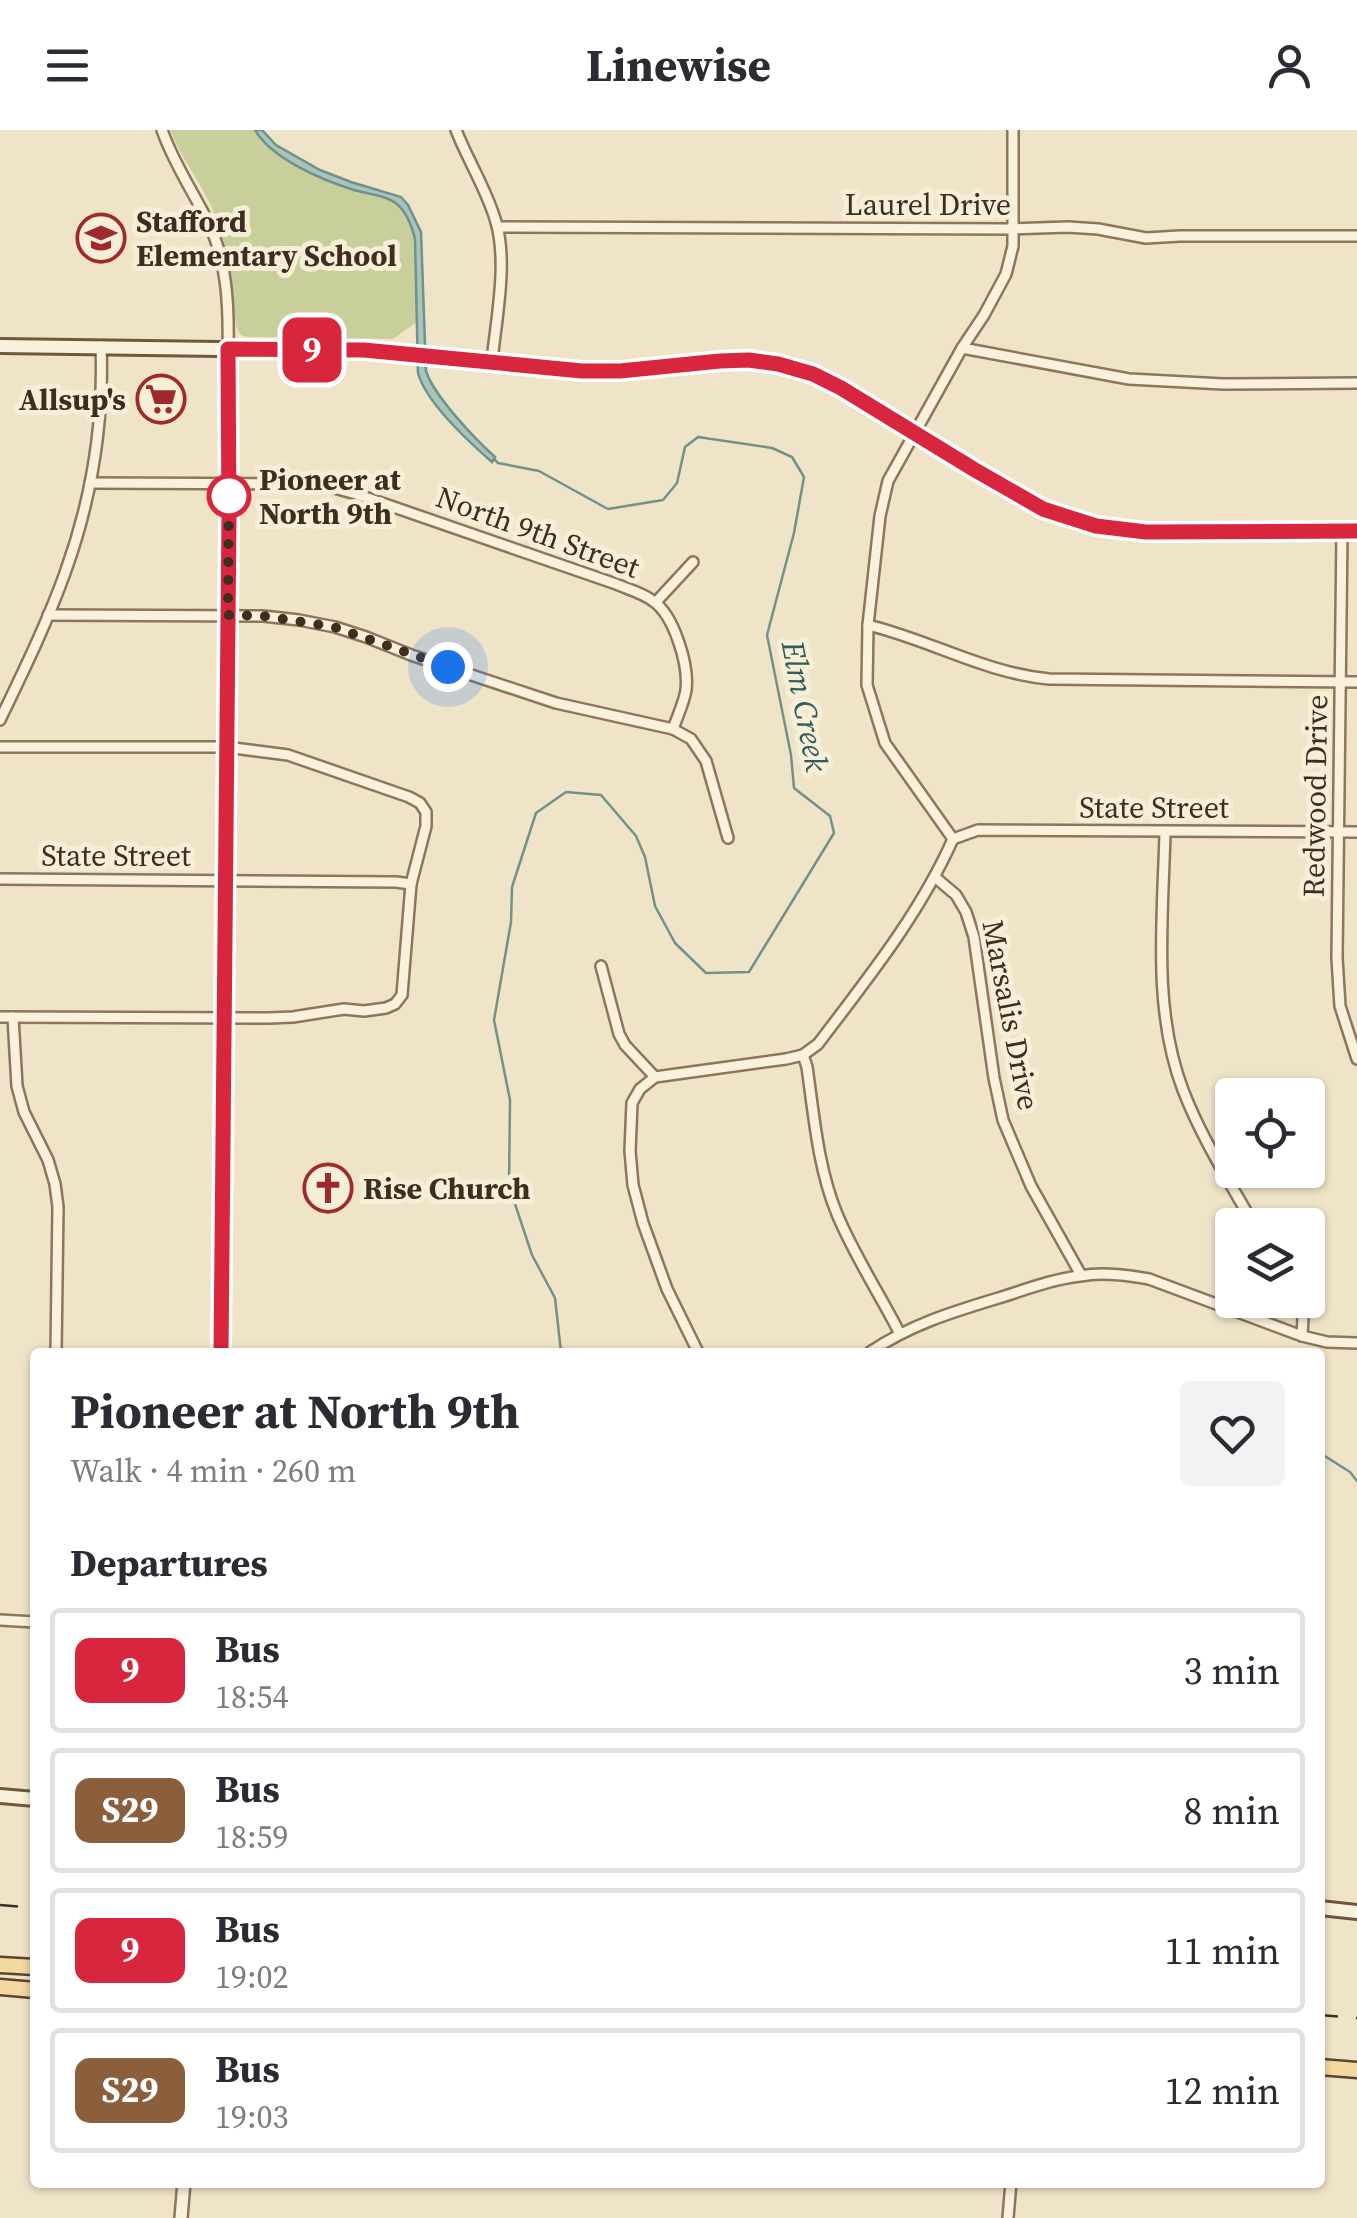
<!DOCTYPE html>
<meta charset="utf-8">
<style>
body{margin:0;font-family:"Source Serif 4",serif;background:#f2f2f3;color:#2b2b33;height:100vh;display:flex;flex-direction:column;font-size:38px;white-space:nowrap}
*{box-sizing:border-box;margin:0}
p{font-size:32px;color:#7c7c81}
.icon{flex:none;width:55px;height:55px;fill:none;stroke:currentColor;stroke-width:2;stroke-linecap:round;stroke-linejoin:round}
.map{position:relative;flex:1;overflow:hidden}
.side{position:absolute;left:30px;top:1218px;width:1295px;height:840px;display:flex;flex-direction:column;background:#fff;border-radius:10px;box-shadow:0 2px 8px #0004}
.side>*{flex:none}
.badge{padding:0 20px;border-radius:15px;font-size:35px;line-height:65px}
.controls{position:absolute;left:1215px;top:948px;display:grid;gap:20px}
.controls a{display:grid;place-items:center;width:110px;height:110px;border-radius:10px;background:#fff;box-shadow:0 2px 8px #0004;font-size:50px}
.you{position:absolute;width:50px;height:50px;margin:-25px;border:8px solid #fff;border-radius:50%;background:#1a73e8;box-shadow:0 0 0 15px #1a73e833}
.map>.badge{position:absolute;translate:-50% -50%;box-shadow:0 0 0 5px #fff}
h2{padding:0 40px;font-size:38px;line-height:90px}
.round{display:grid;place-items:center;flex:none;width:105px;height:105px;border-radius:10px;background:#f2f2f3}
.overview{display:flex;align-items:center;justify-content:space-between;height:170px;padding:0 40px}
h1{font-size:48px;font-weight:700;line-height:75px}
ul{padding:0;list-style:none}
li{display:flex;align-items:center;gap:30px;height:125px;margin:0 20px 15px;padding:0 20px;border:5px solid #e1e1e2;border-radius:10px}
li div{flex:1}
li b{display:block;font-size:38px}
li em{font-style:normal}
li .badge{min-width:110px;font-weight:700;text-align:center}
header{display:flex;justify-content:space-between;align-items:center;height:130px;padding:0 40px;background:#fff;font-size:45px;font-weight:700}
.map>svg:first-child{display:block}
.green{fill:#c9cf9b}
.water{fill:#a9c4bc;stroke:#6f938a;stroke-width:2.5}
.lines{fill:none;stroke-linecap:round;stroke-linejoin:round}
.stream{stroke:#6f938a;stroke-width:2.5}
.minor-casing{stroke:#8d765c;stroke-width:14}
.tertiary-casing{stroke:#8d765c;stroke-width:16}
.secondary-casing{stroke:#6f573f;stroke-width:18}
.primary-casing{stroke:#5b4430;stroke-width:19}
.minor{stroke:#faf1dc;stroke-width:9}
.tertiary{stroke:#faf1dc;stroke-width:11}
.secondary{stroke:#faf1dc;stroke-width:12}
.primary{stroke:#f3d9a0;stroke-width:14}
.rail{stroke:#3d2e20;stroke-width:2.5;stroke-dasharray:18 18;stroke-linecap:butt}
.line-casing{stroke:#fff;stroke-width:22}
.line{stroke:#d7263d;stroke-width:15}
.walk{stroke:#3d2e20;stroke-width:10;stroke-dasharray:0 18}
.stop-dot{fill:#fff;stroke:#d7263d;stroke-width:5}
.labels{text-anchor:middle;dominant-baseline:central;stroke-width:10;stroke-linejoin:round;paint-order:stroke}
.street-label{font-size:30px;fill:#3d2e20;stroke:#f7eed8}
.poi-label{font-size:30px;font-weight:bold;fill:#3d2e20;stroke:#f7eed8;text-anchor:start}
.stop-label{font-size:30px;font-weight:bold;fill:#3d2e20;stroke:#f7eed8;text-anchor:start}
.water-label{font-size:32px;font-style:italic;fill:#2f5d5a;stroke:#f7eed8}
</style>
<header><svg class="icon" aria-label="menu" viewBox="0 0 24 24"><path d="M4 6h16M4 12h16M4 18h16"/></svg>Linewise<svg class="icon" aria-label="person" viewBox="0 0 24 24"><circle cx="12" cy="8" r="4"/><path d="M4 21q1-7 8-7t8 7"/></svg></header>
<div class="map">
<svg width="1357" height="2088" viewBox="0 0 1357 2088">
<rect width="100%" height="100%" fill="#f0e4c8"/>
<path class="green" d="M170,0H257C282,38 352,55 394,70C425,91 417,157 418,191L393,209L246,207L240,204L236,196C232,158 229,121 215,85C203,55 182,30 170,0Z"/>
<path class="water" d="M255,0H262L276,15L320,40L351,52L401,67L408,75L421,102L426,241C434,266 475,309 495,327L492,332C469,312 426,272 418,243L415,109C412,97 408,84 398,75C387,65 367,64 354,60C322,50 272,29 255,0Z"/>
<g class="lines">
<g class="stream">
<path d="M494,329L498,333L539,341L608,379L663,370L677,353L685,317L698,307L772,318L792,327L804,347L794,403L767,505L791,625L794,658L830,686L834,703L749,842L706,843L675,813L655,776L645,727L636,706L601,665L566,662L536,683L512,757L511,792L494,890L510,970L509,1056L532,1125L555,1168L561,1222"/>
<path d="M1320,1323L1350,1342L1357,1351"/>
</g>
<g class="minor-casing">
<g id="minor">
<path d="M162,0C173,32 192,60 207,90C227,129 229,175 228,219"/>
<path d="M456,0C468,31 487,60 496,92C508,133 496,190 492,231"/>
<path d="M498,97L1012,99L1068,97L1098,99L1146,108L1180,106H1357"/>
<path d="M962,218L1129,249L1223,254L1357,253"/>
<path d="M90,353L299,354L327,356L356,364L616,454C627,459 643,463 653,471C674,485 689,535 686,560C684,573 677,587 673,599"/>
<path d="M1342,401L1337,828L1340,876L1357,929"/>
<path d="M656,472L693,432"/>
<path d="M48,485L263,486L299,490L335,497L366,507L411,525L556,573L673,599L691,609L706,631L728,708"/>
<path d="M868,495C930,510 985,543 1049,549L1357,552"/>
<path d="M0,590C23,542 47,493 65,443C91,371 104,293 101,216"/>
<path d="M0,617H226L288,625L409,667L420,673L426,682V696L411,754L402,865L395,874L386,878L364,881L344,879L293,887L269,888L0,887"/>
<path d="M1165,702C1163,787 1152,879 1183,960C1201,1007 1229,1051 1254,1095"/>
<path d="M953,709L978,700L1357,702"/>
<path d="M936,748L956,765L966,782L974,807L994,948L1003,990L1031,1056L1081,1145"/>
<path d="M0,749L396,752L411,754"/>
<path d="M601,836L619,904L625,915L655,947"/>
<path d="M13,887L17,956L24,982L48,1030L55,1054L58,1077L56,1222"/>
<path d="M803,925L807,937C814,986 818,1038 837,1084C854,1125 879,1163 899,1202"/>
<path d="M1296,1170L1303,1188L1302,1206"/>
<path d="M698,1222L667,1159L643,1093L633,1055L630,1021L632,973L640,959L655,947L786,929L803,925L818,914C868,848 919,785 953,709L885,613L867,555L868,495L880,386L888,351L962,218L984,185L1006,144L1013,116V0"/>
<path d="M870,1222C913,1193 956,1181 1005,1166C1030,1158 1054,1149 1080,1146C1103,1142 1126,1145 1149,1149L1302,1206L1327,1212L1357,1213"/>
<path d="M0,1490L35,1492"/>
<path d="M1008,2088L1011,2052"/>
</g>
</g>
<g class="tertiary-casing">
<g id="tertiary">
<path d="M220,1222L228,219"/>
<path d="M181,2088L184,2052"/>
</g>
</g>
<g class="secondary-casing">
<g id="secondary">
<path d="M0,216L364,221L582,241H620L719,231H749L778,234L813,244L841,258L975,341L1043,379L1096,396L1146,402L1357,401"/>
<path d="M0,1666L35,1669"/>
<path d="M1320,1778L1357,1782"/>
</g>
</g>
<g class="primary-casing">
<g id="primary">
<path d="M0,1835L35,1837"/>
<path d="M0,1857L35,1860"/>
<path d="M1320,1937L1357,1940"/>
</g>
</g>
<use href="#minor" class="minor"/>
<use href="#tertiary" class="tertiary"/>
<use href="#secondary" class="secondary"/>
<use href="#primary" class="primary"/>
<g class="rail">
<path d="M0,1775L35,1778"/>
<path d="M1320,1885L1357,1888"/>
</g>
</g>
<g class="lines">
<g class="line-casing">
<path id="line" d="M221,1222L229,387L228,219L364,220L582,241H620L720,231L749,230L778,234L813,244L841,258L975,340L1043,379L1096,396L1146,402L1357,401"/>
</g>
<use href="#line" class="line"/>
<path class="walk" d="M229,366V354L228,485L263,486L334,497L448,537"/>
</g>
<defs>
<g id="school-ring" transform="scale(2.5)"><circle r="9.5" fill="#f7eed8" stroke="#9e2a2b" stroke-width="1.5"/><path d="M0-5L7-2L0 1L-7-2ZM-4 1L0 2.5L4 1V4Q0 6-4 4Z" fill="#9e2a2b"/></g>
<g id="supermarket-ring" transform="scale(2.5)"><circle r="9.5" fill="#f7eed8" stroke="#9e2a2b" stroke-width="1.5"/><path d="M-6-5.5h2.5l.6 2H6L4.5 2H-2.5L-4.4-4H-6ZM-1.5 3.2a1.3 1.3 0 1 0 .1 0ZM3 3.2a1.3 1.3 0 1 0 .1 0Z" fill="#9e2a2b"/></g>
<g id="church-ring" transform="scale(2.5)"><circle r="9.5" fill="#f7eed8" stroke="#9e2a2b" stroke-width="1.5"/><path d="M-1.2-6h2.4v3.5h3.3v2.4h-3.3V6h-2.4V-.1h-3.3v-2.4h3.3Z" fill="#9e2a2b"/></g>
</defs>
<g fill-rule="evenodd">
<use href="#school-ring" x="101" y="108"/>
<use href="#supermarket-ring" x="161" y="269"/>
<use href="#church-ring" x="328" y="1058"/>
</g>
<circle class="stop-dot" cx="229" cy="366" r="20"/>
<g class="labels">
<g class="street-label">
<text x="928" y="74">Laurel Drive</text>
<text transform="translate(538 402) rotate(20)">North 9th Street</text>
<text transform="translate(1315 666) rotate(-89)">Redwood Drive</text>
<text x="1154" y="677">State Street</text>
<text x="116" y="725">State Street</text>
<text transform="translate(1011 885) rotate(79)">Marsalis Drive</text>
</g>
<g class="poi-label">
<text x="136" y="91">Stafford<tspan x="136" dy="34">Elementary School</tspan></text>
<text x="126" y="269" text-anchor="end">Allsup's</text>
<text x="363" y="1058">Rise Church</text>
</g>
<g class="stop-label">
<text x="259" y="349">Pioneer at<tspan x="259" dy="34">North 9th</tspan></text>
</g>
<g class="water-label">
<text transform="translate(805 576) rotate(79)">Elm Creek</text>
</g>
</g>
</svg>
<div class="controls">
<a><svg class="icon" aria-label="locate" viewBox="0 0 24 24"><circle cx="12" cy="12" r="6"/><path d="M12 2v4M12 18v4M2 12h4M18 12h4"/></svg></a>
<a><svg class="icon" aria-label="layers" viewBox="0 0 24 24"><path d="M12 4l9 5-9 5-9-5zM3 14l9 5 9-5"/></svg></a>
</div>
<div class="you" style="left:448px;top:537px"></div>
<b class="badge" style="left:312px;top:220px;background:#d7263d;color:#fff">9</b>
<section class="side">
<div class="overview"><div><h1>Pioneer at North 9th</h1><p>Walk · 4 min · 260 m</p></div><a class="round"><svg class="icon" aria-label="heart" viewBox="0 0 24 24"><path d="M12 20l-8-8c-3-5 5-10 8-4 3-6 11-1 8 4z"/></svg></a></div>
<h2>Departures</h2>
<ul>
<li><span class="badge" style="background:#d7263d;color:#fff">9</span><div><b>Bus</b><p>18:54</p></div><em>3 min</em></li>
<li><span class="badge" style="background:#8b5e3c;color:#fff">S29</span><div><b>Bus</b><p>18:59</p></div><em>8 min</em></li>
<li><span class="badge" style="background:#d7263d;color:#fff">9</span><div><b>Bus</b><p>19:02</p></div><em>11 min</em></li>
<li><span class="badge" style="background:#8b5e3c;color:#fff">S29</span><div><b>Bus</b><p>19:03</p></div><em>12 min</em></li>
</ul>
</section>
</div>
